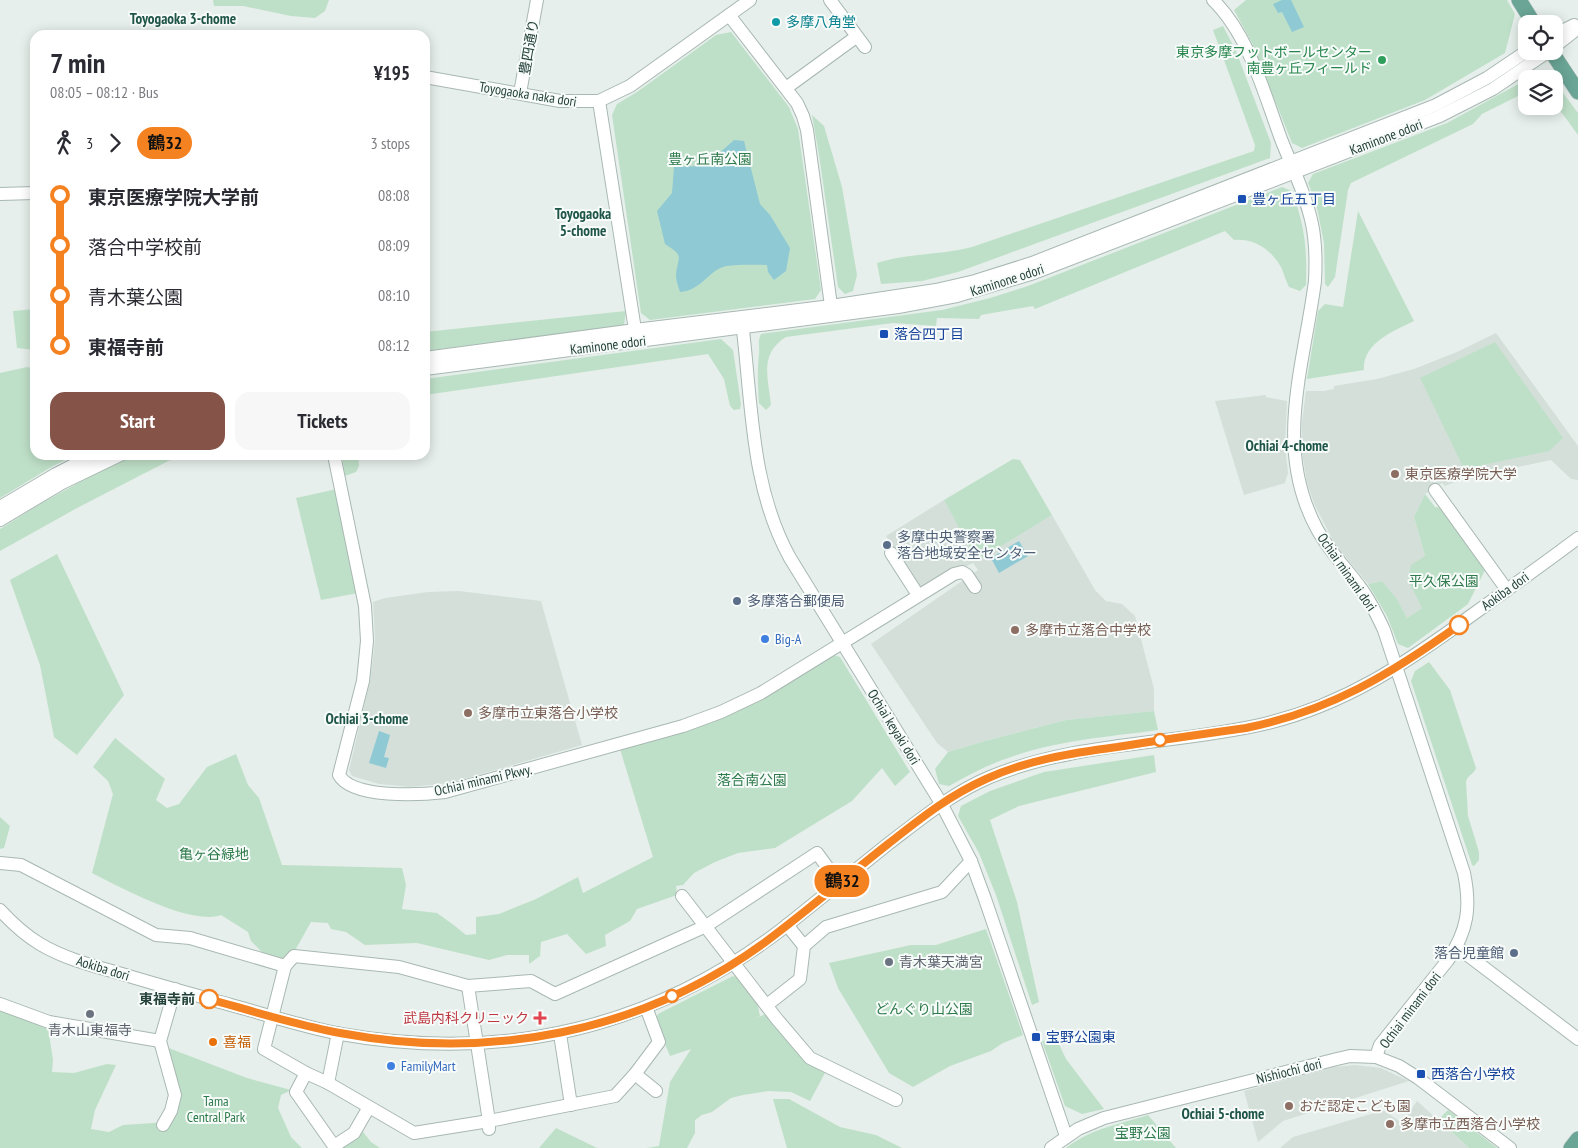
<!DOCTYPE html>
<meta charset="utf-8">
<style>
body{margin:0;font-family:"PT Sans Narrow","Noto Sans JP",sans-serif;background:#f7f7f7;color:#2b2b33;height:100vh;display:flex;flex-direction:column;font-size:19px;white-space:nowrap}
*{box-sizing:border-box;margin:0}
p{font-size:16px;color:#7c7c81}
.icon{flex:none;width:28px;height:28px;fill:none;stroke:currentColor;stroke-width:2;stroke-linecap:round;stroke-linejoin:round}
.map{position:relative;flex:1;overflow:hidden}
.sheet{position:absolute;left:30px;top:30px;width:400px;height:430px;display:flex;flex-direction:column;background:#fff;border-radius:15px;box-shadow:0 2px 12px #0003}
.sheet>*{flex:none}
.badge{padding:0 10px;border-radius:16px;font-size:18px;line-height:32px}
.buttons{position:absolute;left:1518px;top:15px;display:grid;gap:10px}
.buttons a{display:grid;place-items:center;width:45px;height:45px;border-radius:10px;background:#fff;box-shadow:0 2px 12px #0003;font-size:25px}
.map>.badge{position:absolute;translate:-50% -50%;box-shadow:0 0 0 2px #fff}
.legs{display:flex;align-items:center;gap:8px;height:55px;padding:0 20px;font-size:16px}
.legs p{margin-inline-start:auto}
.head{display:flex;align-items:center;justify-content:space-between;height:85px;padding:0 20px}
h1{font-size:28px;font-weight:700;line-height:38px}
.primary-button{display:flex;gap:10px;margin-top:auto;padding:10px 20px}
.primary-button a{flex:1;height:58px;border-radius:15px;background:#855347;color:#fff;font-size:20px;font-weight:700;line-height:58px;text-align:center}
.primary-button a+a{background:#f7f7f7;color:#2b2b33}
ul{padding:0 20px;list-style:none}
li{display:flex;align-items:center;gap:18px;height:50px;font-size:19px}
li i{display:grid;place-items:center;width:8px;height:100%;margin:0 6px;background:currentColor}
li i::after{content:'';width:12px;height:12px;margin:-6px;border:4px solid;border-radius:50%;background:#fff}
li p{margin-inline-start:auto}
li:first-child i{background:linear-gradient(#0000 50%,currentColor 0)}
li:last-child i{background:linear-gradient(currentColor 50%,#0000 0)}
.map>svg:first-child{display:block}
.built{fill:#d4dfda}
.green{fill:#bfe0c8}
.water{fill:#8ec9d4}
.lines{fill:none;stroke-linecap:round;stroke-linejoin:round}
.minor-casing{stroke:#a8b8b2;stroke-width:14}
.major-casing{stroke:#c2cac8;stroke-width:16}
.minor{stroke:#fff;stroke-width:12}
.major{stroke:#6aa596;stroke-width:15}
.line-1-casing{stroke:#fff;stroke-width:11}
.line-1{stroke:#f58220;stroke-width:8}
.culture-dot{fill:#0f9aa8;stroke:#f7fbf9;stroke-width:2}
.leisure-dot{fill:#2e9e5b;stroke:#f7fbf9;stroke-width:2}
.transit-dot{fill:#1a4fb4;stroke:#f7fbf9;stroke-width:2}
.education-dot{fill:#8d6e63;stroke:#f7fbf9;stroke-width:2}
.service-dot{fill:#5c6f8a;stroke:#f7fbf9;stroke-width:2}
.stop-1-dot{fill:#fff;stroke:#f58220;stroke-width:2.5}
.shop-dot{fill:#3f7fe0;stroke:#f7fbf9;stroke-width:2}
.worship-dot{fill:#6b7280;stroke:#f7fbf9;stroke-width:2}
.health-dot{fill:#e0444e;stroke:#f7fbf9;stroke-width:2}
.food-dot{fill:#e8710a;stroke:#f7fbf9;stroke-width:2}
.labels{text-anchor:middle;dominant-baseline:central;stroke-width:4;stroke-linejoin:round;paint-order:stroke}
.culture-label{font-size:14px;fill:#0d838f;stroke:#f7fbf9;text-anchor:start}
.street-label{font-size:14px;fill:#24423a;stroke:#f7fbf9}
.leisure-label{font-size:14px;fill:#27864d;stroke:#f7fbf9;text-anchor:end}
.park-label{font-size:14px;fill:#2d7a4b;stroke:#f7fbf9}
.transit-label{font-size:14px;fill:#164399;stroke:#f7fbf9;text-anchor:start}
.education-label{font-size:14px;fill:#785e54;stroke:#f7fbf9;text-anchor:start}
.service-label{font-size:14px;fill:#4e5e75;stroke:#f7fbf9;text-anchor:start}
.shop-label{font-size:14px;fill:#366cbe;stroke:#f7fbf9;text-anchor:start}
.worship-label{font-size:14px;fill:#5b616d;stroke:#f7fbf9;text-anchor:start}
.stop-label{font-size:14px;font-weight:bold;fill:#24423a;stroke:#f7fbf9;text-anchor:end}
.health-label{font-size:14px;fill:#be3a42;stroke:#f7fbf9;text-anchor:end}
.food-label{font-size:14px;fill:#c56008;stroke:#f7fbf9;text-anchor:start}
.neighbourhood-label{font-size:15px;font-weight:bold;fill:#1f5548;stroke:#f7fbf9}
</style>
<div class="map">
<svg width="1578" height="1148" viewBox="0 0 1578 1148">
<rect width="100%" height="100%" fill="#e6efeb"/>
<g class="built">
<path d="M1496,333L1578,446V480L1571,479L1551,460L1465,478L1445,486L1442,483L1425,494L1414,517L1425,556L1422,608L1407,618L1397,599L1382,581L1368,584L1335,544L1315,506L1307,483L1302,452V422L1306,391H1324L1334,389V386L1377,379L1414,369L1457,352Z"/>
<path d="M1266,395V397L1287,401L1285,446L1288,473L1285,483L1244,495L1215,401Z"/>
<path d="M944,500L977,560L1052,515L1095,590L1106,601L1122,604L1135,616L1154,689V711L1066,720L985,741L948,752L937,743L871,644L978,570L973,563L967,566L950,570L924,586H918L886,536Z"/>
<path d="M459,591L541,601L582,745L450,783L410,787L379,784L352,776L349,770L370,681L373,659L375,638L373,602L385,598L428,592Z"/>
<path d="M1355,1065L1381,1068L1409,1081L1283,1121L1258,1142L1244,1091L1334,1067Z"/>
<path d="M1417,1101L1469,1148H1280L1293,1137L1381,1111H1385L1402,1123Z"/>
</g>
<g class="green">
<path d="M213,0H329L325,11L315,18L291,16L243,6H214Z"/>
<path d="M1246,0H1507L1515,14L1505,53L1425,100L1302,148L1292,143L1252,43L1234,10Z"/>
<path d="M1223,26L1236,51L1271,143L1270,158L958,272L922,281L881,284L877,263C908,253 941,255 972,247L1254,151L1255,145L1213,30Z"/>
<path d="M731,32L789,107L798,129L821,290L815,299L650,320L641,313L612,115L617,104L637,92L716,35Z"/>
<path d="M1522,82L1526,83V92L1482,114L1473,124L1351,183L1348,190L1335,277L1328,287L1325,284L1324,243L1316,203L1308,183L1313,174L1447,123Z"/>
<path d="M1554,88L1560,89L1578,113V135L1562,113L1551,106H1554Z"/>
<path d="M812,115L824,126L842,187L857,275L853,291L845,294L838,287L819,155Z"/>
<path d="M1282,187L1292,191C1305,227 1307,247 1306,285L1300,291L1289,287C1286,281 1284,275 1282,269C1273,251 1255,238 1234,240L1225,231L1035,309L1033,306L981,315L979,319L937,318L936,326L893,323L786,337C759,354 768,377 771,405L766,410L759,403C758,386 757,371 759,354C760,347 757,342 761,334L942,310L990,298L1028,286Z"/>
<path d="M1358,211L1414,321C1394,331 1362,343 1364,370L1307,379L1318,311L1325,304L1343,307Z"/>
<path d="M35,309V350L17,348L13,311Z"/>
<path d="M626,311L624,325L425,351V332Z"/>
<path d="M721,339L733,350L741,404L740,409L734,410L730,406L724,379L708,354L425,395V379Z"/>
<path d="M1495,342L1563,438L1549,451L1464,469L1420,378Z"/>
<path d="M27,367L35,369V455H75L53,466L0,498V373Z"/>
<path d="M129,455H180L77,508L0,551V529L40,504Z"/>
<path d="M342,455H358L359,466L356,472L345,476Z"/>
<path d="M1013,459L1020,460L1052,515L977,561L944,500Z"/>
<path d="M337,489L358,593L321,600L296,498Z"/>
<path d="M1425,494L1435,507L1443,508L1486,568L1468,604L1408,648L1398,644L1387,616L1368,584L1382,581L1397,599L1407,618L1422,608L1408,580L1411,565L1425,556L1414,517Z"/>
<path d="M57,554L124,695L77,755L54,737L40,665L10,580Z"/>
<path d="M833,655L840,657L910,772L895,786L882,768L852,801L775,848L738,853L715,862L694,873L683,885L676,886L677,895L637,909L630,921L605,935L606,946L586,954L567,934L541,942L540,956L529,964V955H507L489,960L417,943L365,945L346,932L331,929L328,923L311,922L293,954L280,963L267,957L251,941L248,932L221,915C191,926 122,888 92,873L113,794L108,781L93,767L115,738L165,779L156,800L167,808L179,804L207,767L236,754L248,785L259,798L282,865L402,868L406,885L402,909L437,913L455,926L466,935L476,934V917L499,914L536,899L578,877L583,893L653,857L620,749L684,730Z"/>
<path d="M1429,662L1450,690L1476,768C1474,774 1468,775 1466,781L1468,816L1479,852V860L1474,866L1472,865L1411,681L1415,671Z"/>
<path d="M1154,711L1158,730C1109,737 1058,740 1011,757C989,764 969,775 949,786L939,784L935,769L948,752L985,741L1066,720Z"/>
<path d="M1154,755L1156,772L1019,806L990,820L1017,902L1039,1002L1032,1005L996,895L979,853L958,816L961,806L990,791L1044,772Z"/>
<path d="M0,817L10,826L4,848L0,849Z"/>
<path d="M986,929L1023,1035L1003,1043L991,1051L950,1066L913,1087L889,1073L838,988L829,963L911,945H936Z"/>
<path d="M733,976L739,978L756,998L760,1016L751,1020L768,1013L826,1071L810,1101L791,1092L768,1091L743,1095L731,1098L712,1112L702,1115L695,1120V1133L687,1148H647L659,1146L670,1082L691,1049L670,1056L655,1020L658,1014Z"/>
<path d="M0,1008L48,1027L53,1060L52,1072L74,1073L107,1064L116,1065L95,1110L91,1129L109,1132L123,1125L168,1122L175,1113L166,1047L247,1078L291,1090L281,1095L278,1108L291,1137L302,1148H0Z"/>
<path d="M1056,1038L1066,1059L1104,1109L1082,1114L1065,1106L1042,1041Z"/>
<path d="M773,1099H789L840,1127L876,1135L902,1148H787Z"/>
<path d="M1448,1110L1497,1148H1469L1444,1125L1441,1117Z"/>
<path d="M1148,1115L1176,1148H1066C1090,1129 1120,1124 1148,1115Z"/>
<path d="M360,1128L371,1142L380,1148H338Z"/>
<path d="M556,1128L597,1148H539Z"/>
</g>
<g class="water">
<path d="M1282,0H1291L1304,27L1292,32L1282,12L1278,13L1273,4Z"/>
<path d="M734,140L744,141L760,204L770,215L790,248L786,271L774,280L768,272L767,265C756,265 733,264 723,267C709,271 700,291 680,292C678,286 676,280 676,275C678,255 685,257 665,244L657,211L672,193L674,167L705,166Z"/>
<path d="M1019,541L1028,556L999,573L991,558Z"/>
<path d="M379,731L390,735L384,757L389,758L386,768L369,763Z"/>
</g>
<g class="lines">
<g class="minor-casing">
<g id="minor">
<path d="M830,0L865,47"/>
<path d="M1213,0C1249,35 1264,93 1281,139C1292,167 1306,195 1312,224C1316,243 1316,262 1315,281C1304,366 1273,448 1317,529C1329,551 1346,568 1360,587C1370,600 1377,615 1384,630L1464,873C1471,907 1468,930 1448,960L1380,1045L1376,1057"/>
<path d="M729,15L797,103L803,116L807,130L832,313"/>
<path d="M1554,35L1574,25"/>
<path d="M1554,47L1578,28"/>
<path d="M425,77L560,101H599L630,86L750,0"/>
<path d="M786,88L856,37"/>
<path d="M520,93L537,0"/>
<path d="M599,101L636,336"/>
<path d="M0,194L35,193"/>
<path d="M742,322C752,401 750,486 790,558L941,803L971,861L985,899L1066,1136"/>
<path d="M425,358L635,330L831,306L936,290L975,281L1032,263L1436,105L1487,78L1527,51"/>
<path d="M425,369L898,307L957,296L1034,273L1440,116L1493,89L1549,51"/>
<path d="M334,455L365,606L367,641L363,681L339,775C352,799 421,795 445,792L683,726L721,712L761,693L954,574L962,572L967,575L975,587"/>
<path d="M1435,490L1507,590"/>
<path d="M0,507L56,474L93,455"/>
<path d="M0,520L62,483L120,455"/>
<path d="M891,553L918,595"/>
<path d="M0,863L21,865L156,935L190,938L285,966L294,956L399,967L468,986L531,981L555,994L706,926L817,853L839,883"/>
<path d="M682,896L776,1018L810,1058L896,1100"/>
<path d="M0,910C12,923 25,935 40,944C65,959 94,966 122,974C158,985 195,995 231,1005C268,1015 304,1027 341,1034C504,1063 655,1028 786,926C820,899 854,871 888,844C921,819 952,793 990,777C1077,741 1174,745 1264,724C1345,705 1406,663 1472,615C1507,590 1543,564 1578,538"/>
<path d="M787,925L804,946"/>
<path d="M1457,947L1578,1039"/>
<path d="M285,966L264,1049L306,1073L328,1083L414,1133L489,1121L615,1096L635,1074L659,1042L646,1007"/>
<path d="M468,986L489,1121V1129"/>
<path d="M0,1004L49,1022L160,1041"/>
<path d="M767,1005L800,979L804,946L826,927L942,892L971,861"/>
<path d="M560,1034L571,1105"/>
<path d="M306,1073L296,1092L334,1146L354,1133L369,1107"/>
<path d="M635,1074L656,1091"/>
<path d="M328,1083L338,1033"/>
<path d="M163,1125L171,1111L175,1095L160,1041L175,989"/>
<path d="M1051,1148L1078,1129L1104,1118L1337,1059L1350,1056L1376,1057L1399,1066L1418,1078L1510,1148"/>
</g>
</g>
<g class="major-casing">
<g id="major">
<path d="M1519,0L1534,24"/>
<path d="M1551,51L1578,92"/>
<path d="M1571,1148L1578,1139"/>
</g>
</g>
<use href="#minor" class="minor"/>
<use href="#major" class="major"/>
</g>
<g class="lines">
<g class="line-1-casing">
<path id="line-1" d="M209,999C252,1011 296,1025 340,1033C490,1061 640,1033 764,943C806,912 846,877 888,844C920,819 948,796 986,779C1027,760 1072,753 1117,747C1160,740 1203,734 1246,728C1330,711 1391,674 1459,625"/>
</g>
<use href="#line-1" class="line-1"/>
</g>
<circle class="culture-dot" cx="776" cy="22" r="5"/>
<circle class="leisure-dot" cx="1382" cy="60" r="5"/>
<g class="transit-dot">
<rect x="1237" y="194" width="10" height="10" rx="2.5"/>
<rect x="879" y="329" width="10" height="10" rx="2.5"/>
<rect x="1031" y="1032" width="10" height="10" rx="2.5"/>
<rect x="1416" y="1069" width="10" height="10" rx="2.5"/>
</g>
<g class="education-dot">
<circle cx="1395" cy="474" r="5"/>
<circle cx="1015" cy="630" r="5"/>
<circle cx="468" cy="713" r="5"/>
<circle cx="1289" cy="1106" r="5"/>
<circle cx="1390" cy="1124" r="5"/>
</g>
<g class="service-dot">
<circle cx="887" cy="545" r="5"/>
<circle cx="737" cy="601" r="5"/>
<circle cx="1514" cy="953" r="5"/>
</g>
<g class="stop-1-dot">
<circle cx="1459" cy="625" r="9"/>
<circle cx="1160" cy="740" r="6"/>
<circle cx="672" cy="996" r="6"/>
<circle cx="209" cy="999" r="9"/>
</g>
<g class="shop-dot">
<circle cx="765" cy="639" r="5"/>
<circle cx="391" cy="1066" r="5"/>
</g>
<g class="worship-dot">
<circle cx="889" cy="962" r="5"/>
<circle cx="90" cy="1014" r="5"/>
</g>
<path class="health-dot" d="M537.5 1010.5h5v5h5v5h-5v5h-5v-5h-5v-5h5z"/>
<circle class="food-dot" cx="213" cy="1042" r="5"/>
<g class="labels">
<g class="culture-label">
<text x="786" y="22">多摩八角堂</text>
</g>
<g class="street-label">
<text transform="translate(529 47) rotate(-80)">豊四通り</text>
<text transform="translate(528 94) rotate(9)">Toyogaoka naka dori</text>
<text transform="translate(1386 137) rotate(-21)">Kaminone odori</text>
<text transform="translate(1007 280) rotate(-18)">Kaminone odori</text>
<text transform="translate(608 345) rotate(-7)">Kaminone odori</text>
<text transform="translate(1347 572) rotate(55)">Ochiai minami dori</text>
<text transform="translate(1505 591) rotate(-36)">Aokiba dori</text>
<text transform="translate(894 727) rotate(58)">Ochiai keyaki dori</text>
<text transform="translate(483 780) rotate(-13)">Ochiai minami Pkwy.</text>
<text transform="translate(103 968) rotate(17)">Aokiba dori</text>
<text transform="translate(1410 1010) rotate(-53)">Ochiai minami dori</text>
<text transform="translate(1289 1071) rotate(-14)">Nishiochi dori</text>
</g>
<g class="leisure-label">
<text x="1372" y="52">東京多摩フットボールセンター<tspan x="1372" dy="16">南豊ヶ丘フィールド</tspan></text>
</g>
<g class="park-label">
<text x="710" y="159">豊ヶ丘南公園</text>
<text x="1444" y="581">平久保公園</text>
<text x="752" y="780">落合南公園</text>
<text x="214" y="854">亀ヶ谷緑地</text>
<text x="924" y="1009">どんぐり山公園</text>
<text x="216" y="1101">Tama<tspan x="216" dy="16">Central Park</tspan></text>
<text x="1143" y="1133">宝野公園</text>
</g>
<g class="transit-label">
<text x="1252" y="199">豊ヶ丘五丁目</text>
<text x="894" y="334">落合四丁目</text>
<text x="1046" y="1037">宝野公園東</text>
<text x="1431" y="1074">西落合小学校</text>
</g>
<g class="education-label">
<text x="1405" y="474">東京医療学院大学</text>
<text x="1025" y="630">多摩市立落合中学校</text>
<text x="478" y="713">多摩市立東落合小学校</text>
<text x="1299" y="1106">おだ認定こども園</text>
<text x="1400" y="1124">多摩市立西落合小学校</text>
</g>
<g class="service-label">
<text x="897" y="537">多摩中央警察署<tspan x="897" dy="16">落合地域安全センター</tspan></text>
<text x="747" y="601">多摩落合郵便局</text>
<text x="1504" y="953" text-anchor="end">落合児童館</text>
</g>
<g class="shop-label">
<text x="775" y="639">Big-A</text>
<text x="401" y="1066">FamilyMart</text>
</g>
<g class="worship-label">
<text x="899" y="962">青木葉天満宮</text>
<text x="90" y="1030" text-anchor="middle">青木山東福寺</text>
</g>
<g class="stop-label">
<text x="195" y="999">東福寺前</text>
</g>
<g class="health-label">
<text x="529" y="1018">武島内科クリニック</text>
</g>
<g class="food-label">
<text x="223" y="1042">喜福</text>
</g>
<g class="neighbourhood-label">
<text x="183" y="18">Toyogaoka 3-chome</text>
<text x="583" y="213">Toyogaoka<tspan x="583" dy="17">5-chome</tspan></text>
<text x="1287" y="445">Ochiai 4-chome</text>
<text x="367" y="718">Ochiai 3-chome</text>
<text x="1223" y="1113">Ochiai 5-chome</text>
</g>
</g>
</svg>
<div class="buttons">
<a><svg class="icon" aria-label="locate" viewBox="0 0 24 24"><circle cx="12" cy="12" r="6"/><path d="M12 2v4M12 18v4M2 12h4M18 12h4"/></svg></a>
<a><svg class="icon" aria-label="layers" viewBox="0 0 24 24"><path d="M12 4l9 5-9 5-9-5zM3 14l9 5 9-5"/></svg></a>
</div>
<b class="badge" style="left:842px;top:881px;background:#f58220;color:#111">鶴32</b>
<section class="sheet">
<div class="head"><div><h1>7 min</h1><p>08:05 – 08:12 · Bus</p></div><b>¥195</b></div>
<div class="legs"><svg class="icon" aria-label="walk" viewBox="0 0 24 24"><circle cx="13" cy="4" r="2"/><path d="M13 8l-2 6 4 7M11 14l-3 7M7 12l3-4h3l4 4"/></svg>3<svg class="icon" aria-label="forward" viewBox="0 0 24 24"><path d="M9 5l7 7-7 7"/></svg><b class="badge" style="background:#f58220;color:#111">鶴32</b><p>3 stops</p></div>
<ul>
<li><i style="color:#f58220"></i><b>東京医療学院大学前</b><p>08:08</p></li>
<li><i style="color:#f58220"></i><span>落合中学校前</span><p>08:09</p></li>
<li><i style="color:#f58220"></i><span>青木葉公園</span><p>08:10</p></li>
<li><i style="color:#f58220"></i><b>東福寺前</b><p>08:12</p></li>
</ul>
<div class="primary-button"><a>Start</a><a>Tickets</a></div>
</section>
</div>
